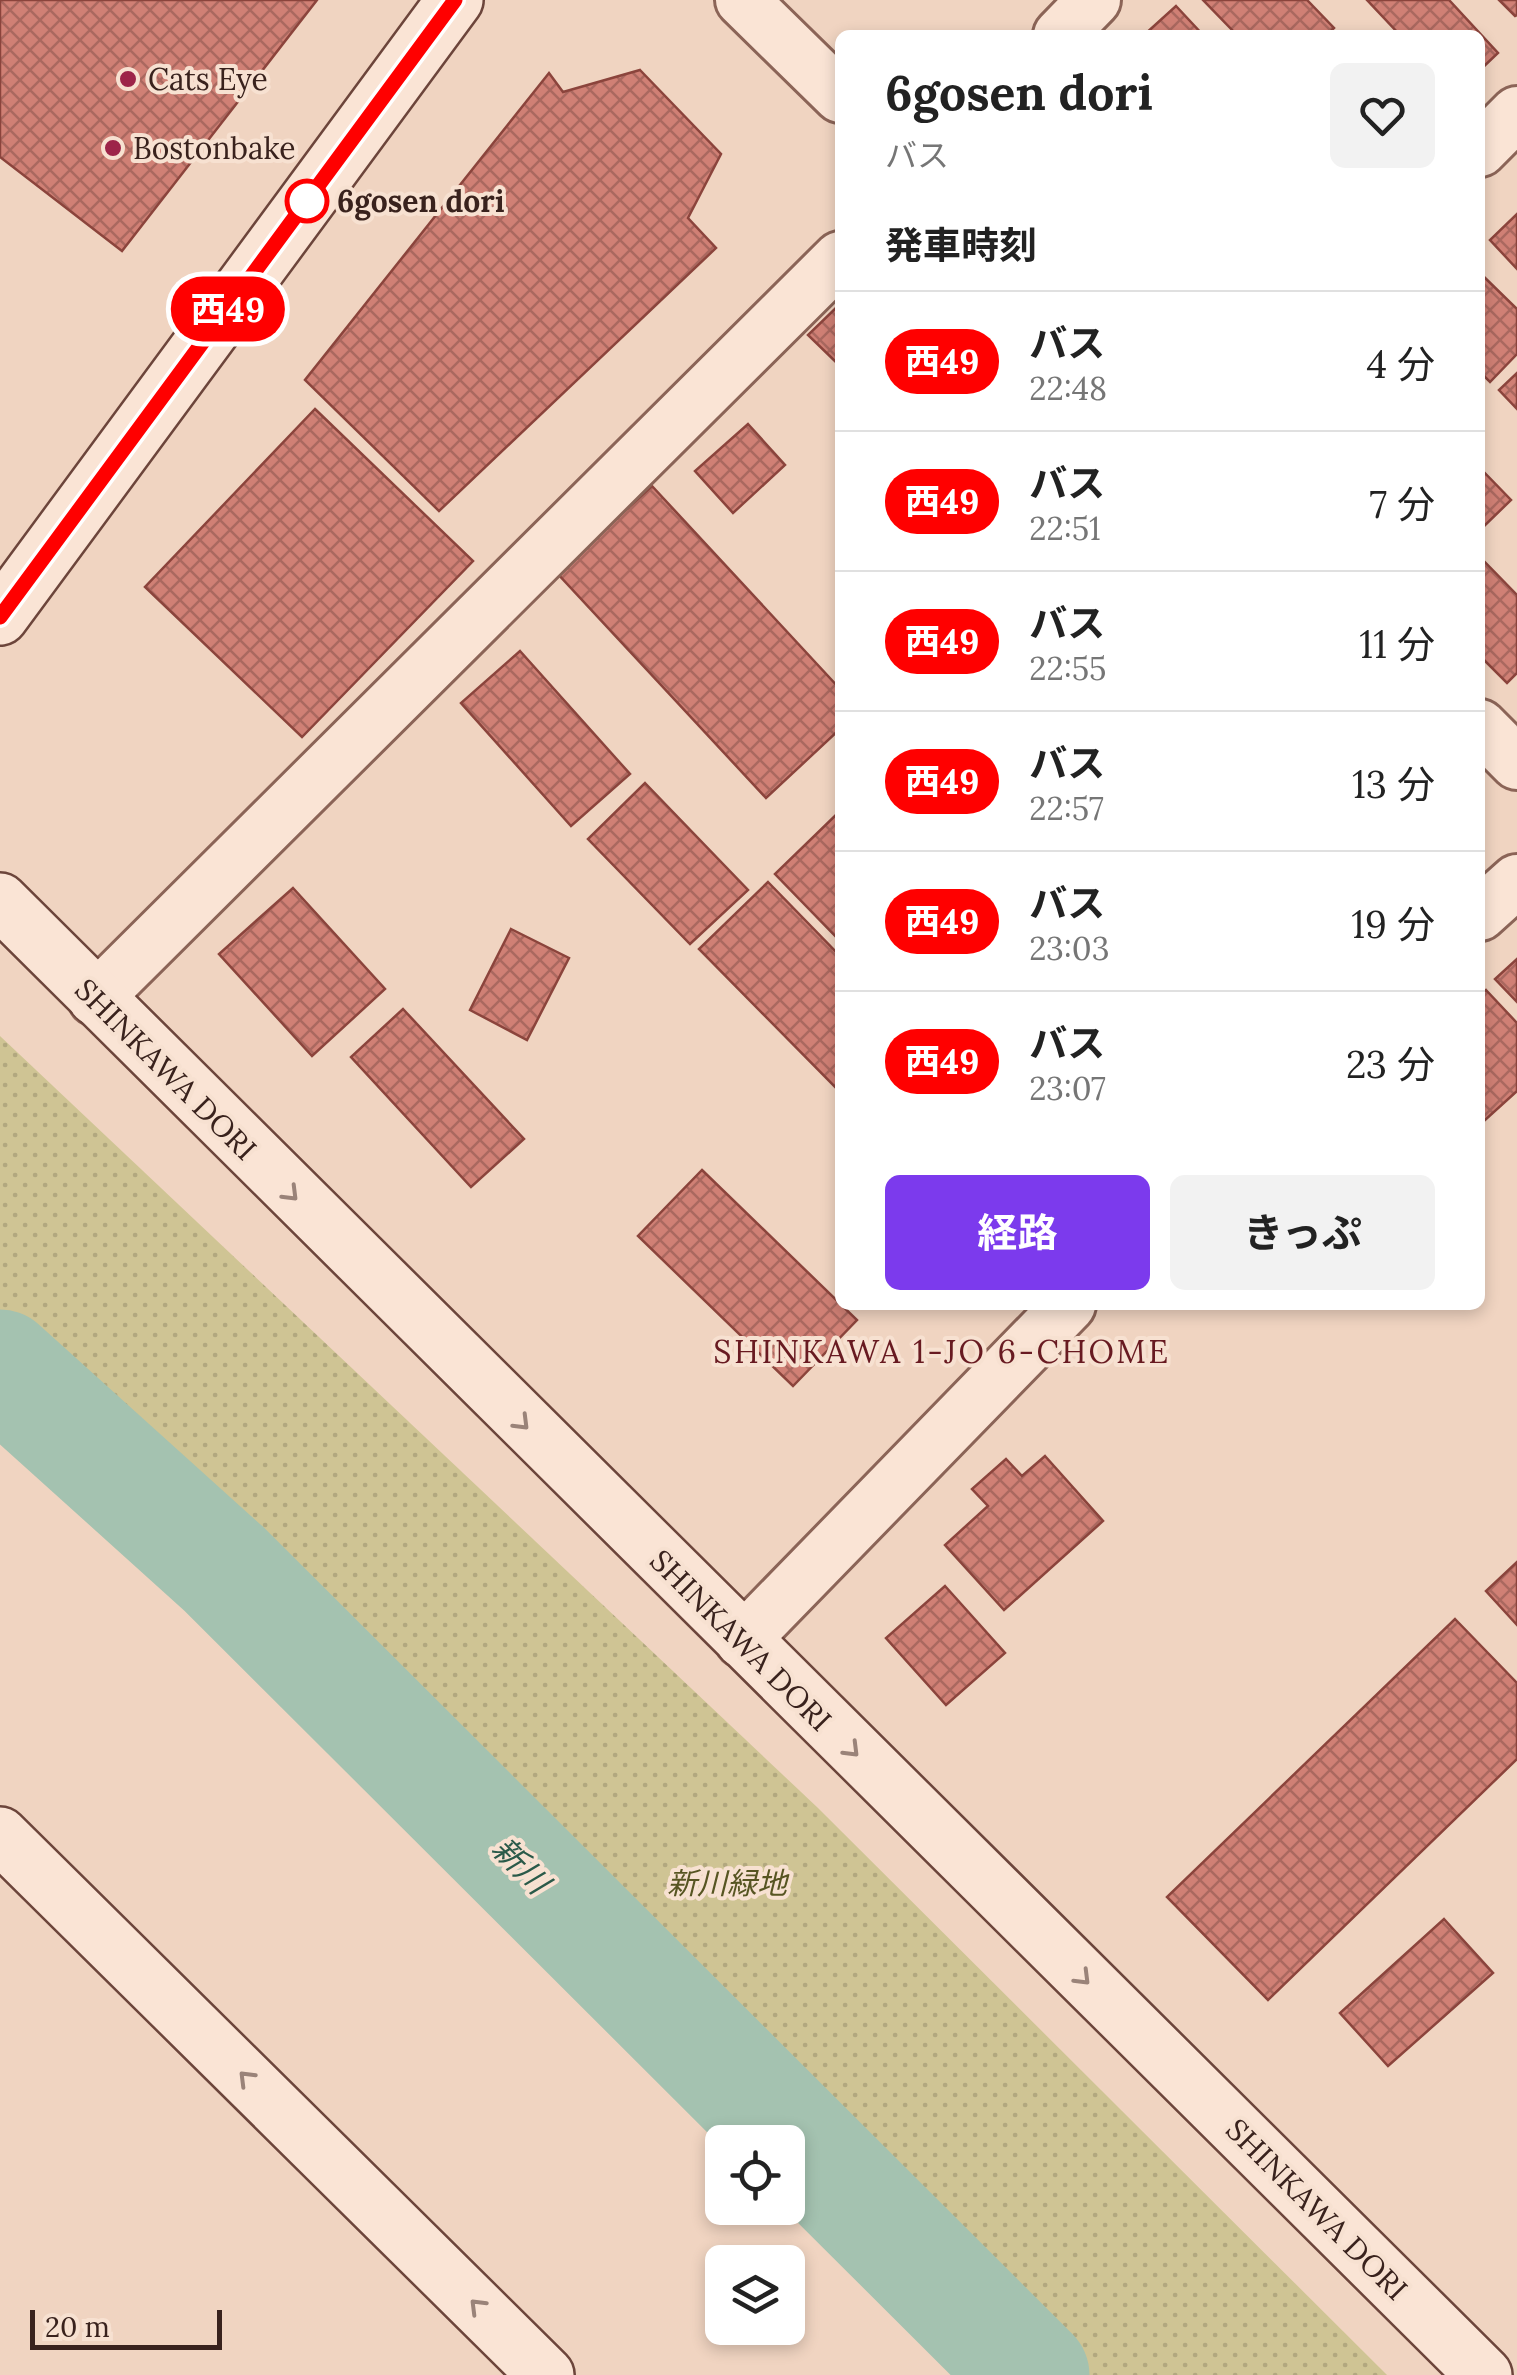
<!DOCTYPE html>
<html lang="ja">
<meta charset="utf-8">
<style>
body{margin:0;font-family:Lora,"Noto Sans JP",serif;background:#f2f2f2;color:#222;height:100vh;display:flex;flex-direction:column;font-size:38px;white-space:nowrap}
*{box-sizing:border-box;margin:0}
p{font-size:32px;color:#767676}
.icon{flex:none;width:55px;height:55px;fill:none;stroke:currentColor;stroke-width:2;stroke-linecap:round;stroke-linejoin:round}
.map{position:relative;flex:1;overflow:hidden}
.side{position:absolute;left:835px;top:30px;width:650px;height:1280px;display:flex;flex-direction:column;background:#fff;border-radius:15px;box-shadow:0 5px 15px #0003}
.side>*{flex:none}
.badge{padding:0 20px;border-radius:32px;font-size:35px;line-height:65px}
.tools{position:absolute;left:705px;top:2125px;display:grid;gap:20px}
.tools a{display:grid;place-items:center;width:100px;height:100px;border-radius:15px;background:#fff;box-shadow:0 5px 15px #0003;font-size:50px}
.scale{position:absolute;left:30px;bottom:25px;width:192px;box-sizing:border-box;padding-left:10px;border:5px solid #39221d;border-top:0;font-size:28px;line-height:35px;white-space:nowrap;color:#39221d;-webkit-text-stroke:8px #f7e1d1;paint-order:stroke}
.map>.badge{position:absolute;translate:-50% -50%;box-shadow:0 0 0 5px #fff}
h2{padding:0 50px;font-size:38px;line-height:90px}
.round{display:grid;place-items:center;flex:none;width:105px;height:105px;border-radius:15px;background:#f2f2f2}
.headline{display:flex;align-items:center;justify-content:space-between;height:170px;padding:0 50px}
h1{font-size:48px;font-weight:700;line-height:75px}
.primary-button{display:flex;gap:20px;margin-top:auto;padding:20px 50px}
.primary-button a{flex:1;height:115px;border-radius:15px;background:#7c3aed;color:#fff;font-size:40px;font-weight:700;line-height:115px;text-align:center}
.primary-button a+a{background:#f2f2f2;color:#222}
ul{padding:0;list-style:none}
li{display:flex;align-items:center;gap:30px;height:140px;padding:0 50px;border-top:2px solid #e0e0e0}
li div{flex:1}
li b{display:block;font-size:38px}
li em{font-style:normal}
li .badge{min-width:110px;font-weight:700;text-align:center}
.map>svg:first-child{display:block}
.park{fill:url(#park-dots)}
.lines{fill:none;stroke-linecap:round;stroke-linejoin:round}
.river{stroke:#a4c2b0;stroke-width:115}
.building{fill:url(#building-cross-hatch);stroke:#8b443c;stroke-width:2.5}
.street-casing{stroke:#8b6457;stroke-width:58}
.secondary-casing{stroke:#6c453b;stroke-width:60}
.street{stroke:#fae4d5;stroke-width:52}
.secondary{stroke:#fae4d5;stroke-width:55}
.oneway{stroke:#9a8379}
.line-casing{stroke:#fff;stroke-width:22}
.line{stroke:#f00;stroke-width:15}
.poi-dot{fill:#9d2449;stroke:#f7e1d1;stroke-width:4}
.stop-dot{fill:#fff;stroke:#f00;stroke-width:5}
.labels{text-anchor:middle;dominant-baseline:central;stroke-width:8;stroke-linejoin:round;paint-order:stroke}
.poi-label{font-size:30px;fill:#39221d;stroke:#f7e1d1;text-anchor:start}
.stop-label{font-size:30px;font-weight:bold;fill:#39221d;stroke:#f7e1d1;text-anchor:start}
.street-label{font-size:30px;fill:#39221d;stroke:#f7e1d1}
.park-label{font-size:30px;font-style:italic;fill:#575522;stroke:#f7e1d1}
.neighbourhood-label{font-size:32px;letter-spacing:2.5px;fill:#681a21;stroke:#f7e1d1}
.water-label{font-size:32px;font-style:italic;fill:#2b5a49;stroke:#f7e1d1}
</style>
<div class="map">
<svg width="1517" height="2375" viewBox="0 0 1517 2375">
<defs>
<pattern id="park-dots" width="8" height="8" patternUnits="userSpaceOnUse" patternTransform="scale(2.5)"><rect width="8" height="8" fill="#cfc494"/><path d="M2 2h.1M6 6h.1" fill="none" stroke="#b2a87f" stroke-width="1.8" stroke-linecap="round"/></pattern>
<pattern id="building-cross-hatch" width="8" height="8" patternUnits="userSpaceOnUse" patternTransform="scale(2.5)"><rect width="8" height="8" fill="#d08075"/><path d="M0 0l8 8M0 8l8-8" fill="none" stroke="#aa685f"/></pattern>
</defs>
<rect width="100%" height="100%" fill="#f0d4c1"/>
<path class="park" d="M0,1036L818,1808L1387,2375H1058L0,1325Z"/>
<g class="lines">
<path class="river" d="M0,1367L224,1569L1032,2375"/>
</g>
<g class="building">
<path d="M0,0H317L122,251L0,157Z"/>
<path d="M1203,0H1307L1334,28L1327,35H1237Z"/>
<path d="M1367,0H1449L1498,53L1480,70V35H1400Z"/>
<path d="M1499,0H1517V15L1515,16Z"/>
<path d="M1176,6L1203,35H1144Z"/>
<path d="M640,70L721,154L688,218L716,248L439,511L305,380L549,73L563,92Z"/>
<path d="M1517,214V269L1490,240Z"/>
<path d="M1480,273L1517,309V354L1490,382L1480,372Z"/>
<path d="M840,304V366L808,335Z"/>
<path d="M1517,373V409L1499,390Z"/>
<path d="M315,409L473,561L302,737L145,587Z"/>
<path d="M748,424L785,465L733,513L695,471Z"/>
<path d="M1480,468L1511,500L1480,530Z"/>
<path d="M652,486L840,689V729L766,798L557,573Z"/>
<path d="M1480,557L1517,595V673L1507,683L1480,656Z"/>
<path d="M520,651L630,774L571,826L461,703Z"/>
<path d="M645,783L748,890L690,944L588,839Z"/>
<path d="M840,811V941L775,874Z"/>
<path d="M768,882L840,956V1092L699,949Z"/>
<path d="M293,888L385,989L312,1056L219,954Z"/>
<path d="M511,929L569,958L527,1040L470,1010Z"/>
<path d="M1517,959V1002L1495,979Z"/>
<path d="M1486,990L1517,1023V1091L1484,1121L1480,1116V995Z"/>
<path d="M403,1009L524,1139L471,1187L351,1057Z"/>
<path d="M702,1170L857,1320L793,1386L638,1236Z"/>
<path d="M1045,1456L1103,1521L1004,1610L945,1545L988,1506L972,1489L1006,1459L1022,1476Z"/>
<path d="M1517,1562V1625L1486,1591Z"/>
<path d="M945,1586L1005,1653L946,1705L886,1638Z"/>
<path d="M1455,1619L1517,1683V1759L1268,2000L1167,1897Z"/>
<path d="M1444,1919L1493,1973L1388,2066L1340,2013Z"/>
</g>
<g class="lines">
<g class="street-casing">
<g id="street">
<path d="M742,0L840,96"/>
<path d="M1060,35L1094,0"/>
<path d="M1480,150L1517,113"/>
<path d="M1480,726L1517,763"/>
<path d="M1480,914L1517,881"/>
<path d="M95,999L840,258"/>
<path d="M742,1641L1069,1305"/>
</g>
</g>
<g class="secondary-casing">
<g id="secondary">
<path d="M0,617L455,0"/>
<path d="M0,901L1484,2375"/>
<path d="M0,1835L546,2375"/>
</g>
</g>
<use href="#street" class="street"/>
<use href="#secondary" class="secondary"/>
</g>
<defs><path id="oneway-chevron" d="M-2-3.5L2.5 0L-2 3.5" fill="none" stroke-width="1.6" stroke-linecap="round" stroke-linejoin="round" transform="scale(2.5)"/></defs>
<g class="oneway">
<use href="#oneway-chevron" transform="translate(291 1194) rotate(45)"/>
<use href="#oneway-chevron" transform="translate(522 1423) rotate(45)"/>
<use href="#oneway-chevron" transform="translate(852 1750) rotate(45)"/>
<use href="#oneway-chevron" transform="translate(1083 1978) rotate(45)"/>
<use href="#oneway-chevron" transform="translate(246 2078) rotate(-135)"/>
<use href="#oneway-chevron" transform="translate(477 2306) rotate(-135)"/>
</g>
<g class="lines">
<g class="line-casing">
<path id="line" d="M0,617L455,0"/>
</g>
<use href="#line" class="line"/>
</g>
<g class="poi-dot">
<circle cx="128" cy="79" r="10"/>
<circle cx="113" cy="148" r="10"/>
</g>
<circle class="stop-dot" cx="307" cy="201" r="20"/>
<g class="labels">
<g class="poi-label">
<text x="148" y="79">Cats Eye</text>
<text x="133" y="148">Bostonbake</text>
</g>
<g class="stop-label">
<text x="337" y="201">6gosen dori</text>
</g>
<g class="street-label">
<text transform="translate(166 1069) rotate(45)">SHINKAWA DORI</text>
<text transform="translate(741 1640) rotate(45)">SHINKAWA DORI</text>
<text transform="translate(1317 2209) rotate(45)">SHINKAWA DORI</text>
</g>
<g class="park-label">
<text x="727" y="1883">新川緑地</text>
</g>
<g class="neighbourhood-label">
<text x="942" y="1351">SHINKAWA 1-JO 6-CHOME</text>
</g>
<g class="water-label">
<text transform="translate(521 1865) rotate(45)">新川</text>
</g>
</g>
</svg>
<div class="tools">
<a><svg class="icon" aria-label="locate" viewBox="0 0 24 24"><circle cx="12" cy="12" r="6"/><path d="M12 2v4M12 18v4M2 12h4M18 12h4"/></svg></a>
<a><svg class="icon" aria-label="layers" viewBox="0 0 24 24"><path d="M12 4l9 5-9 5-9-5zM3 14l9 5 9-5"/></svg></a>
</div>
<div class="scale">20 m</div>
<b class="badge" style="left:228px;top:309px;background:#f00;color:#fff">西49</b>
<section class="side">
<div class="headline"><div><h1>6gosen dori</h1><p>バス</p></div><a class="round"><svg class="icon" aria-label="heart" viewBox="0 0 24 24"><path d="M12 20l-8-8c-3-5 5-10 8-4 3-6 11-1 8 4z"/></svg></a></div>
<h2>発車時刻</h2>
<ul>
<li><span class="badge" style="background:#f00;color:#fff">西49</span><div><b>バス</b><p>22:48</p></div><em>4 分</em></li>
<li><span class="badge" style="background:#f00;color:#fff">西49</span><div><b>バス</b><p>22:51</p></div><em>7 分</em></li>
<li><span class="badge" style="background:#f00;color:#fff">西49</span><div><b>バス</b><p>22:55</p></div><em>11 分</em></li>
<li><span class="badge" style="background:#f00;color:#fff">西49</span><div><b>バス</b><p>22:57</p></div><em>13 分</em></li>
<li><span class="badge" style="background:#f00;color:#fff">西49</span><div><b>バス</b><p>23:03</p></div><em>19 分</em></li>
<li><span class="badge" style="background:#f00;color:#fff">西49</span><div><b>バス</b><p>23:07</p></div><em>23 分</em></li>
</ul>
<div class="primary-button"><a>経路</a><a>きっぷ</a></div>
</section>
</div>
